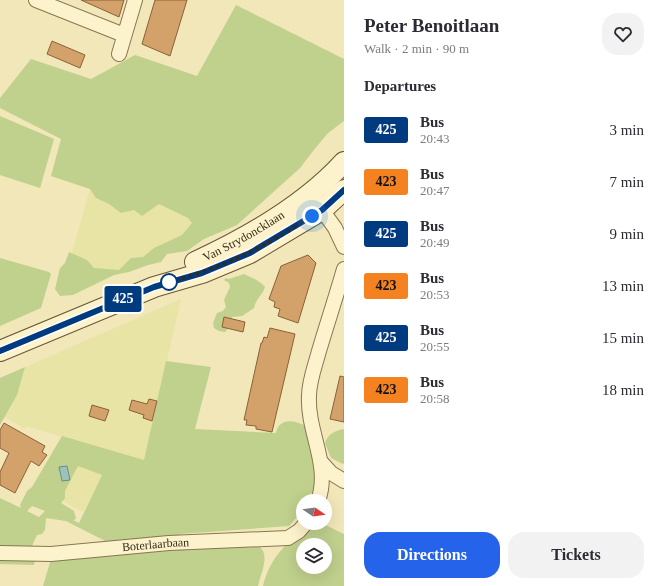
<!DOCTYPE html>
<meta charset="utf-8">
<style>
body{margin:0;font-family:"Times New Roman",serif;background:#f2f2f3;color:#2b2b33;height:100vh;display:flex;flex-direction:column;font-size:15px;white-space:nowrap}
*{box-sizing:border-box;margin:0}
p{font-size:13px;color:#7c7c81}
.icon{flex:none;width:22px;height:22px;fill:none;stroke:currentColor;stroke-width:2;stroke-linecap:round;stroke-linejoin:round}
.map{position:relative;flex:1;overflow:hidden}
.sheet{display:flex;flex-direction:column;background:#fff;width:320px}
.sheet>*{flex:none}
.badge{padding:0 8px;border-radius:3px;font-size:14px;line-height:26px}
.needle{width:26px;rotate:103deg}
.tools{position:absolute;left:296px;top:494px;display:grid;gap:8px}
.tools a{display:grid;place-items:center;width:36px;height:36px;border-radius:50%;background:#fff;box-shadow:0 4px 16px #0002;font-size:20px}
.you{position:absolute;width:20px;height:20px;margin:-10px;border:3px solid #fff;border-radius:50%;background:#1a73e8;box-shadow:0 0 0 6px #1a73e833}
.map>.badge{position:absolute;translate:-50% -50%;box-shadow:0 0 0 2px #fff}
h2{padding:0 20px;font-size:15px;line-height:36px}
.round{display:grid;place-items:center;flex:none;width:42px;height:42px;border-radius:16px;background:#f2f2f3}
.summary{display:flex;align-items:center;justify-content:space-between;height:68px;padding:0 20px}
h1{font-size:19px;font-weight:700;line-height:30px}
.cta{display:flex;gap:8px;margin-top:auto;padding:8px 20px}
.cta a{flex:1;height:46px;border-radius:16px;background:#2563eb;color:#fff;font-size:16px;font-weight:700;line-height:46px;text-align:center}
.cta a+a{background:#f2f2f3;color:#2b2b33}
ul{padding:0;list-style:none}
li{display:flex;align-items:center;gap:12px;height:52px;padding:0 20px}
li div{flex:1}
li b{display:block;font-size:15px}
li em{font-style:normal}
li .badge{min-width:44px;font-weight:700;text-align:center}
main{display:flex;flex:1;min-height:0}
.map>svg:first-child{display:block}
.farmland{fill:#e7e4a6}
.green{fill:#c0d08d;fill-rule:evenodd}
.water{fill:#9ec1bb;stroke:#668f89}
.building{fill:#d3a26b;stroke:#8a6136}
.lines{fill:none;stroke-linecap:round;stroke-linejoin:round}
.street-casing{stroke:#897653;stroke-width:16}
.secondary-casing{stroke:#6a5636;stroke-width:22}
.street{stroke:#fcf3cc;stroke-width:14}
.secondary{stroke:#fcf3cc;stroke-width:20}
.line-casing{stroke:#fff;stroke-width:9}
.line{stroke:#003b80;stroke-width:6}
.walk{stroke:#362b19;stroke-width:4;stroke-dasharray:0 7.2}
.stop-dot{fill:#fff;stroke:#003b80;stroke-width:2}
.labels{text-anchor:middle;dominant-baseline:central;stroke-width:4;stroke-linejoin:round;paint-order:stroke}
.street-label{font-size:12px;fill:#362b19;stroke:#f8f0c9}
</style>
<main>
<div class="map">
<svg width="344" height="586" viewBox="0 0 344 586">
<rect width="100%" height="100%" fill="#f1e7b9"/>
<g class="farmland">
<path d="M90,189L160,200L185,207L201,231L119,272L90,270L71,257Z"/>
<path d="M181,299L144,461L26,426L25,429L5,417L17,395L25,367Z"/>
<path d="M78,466L102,475L83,512L61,500Z"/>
</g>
<g class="green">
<path d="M236,5L344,59V121L328,133L313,151L300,168L237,225L204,239L187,251L167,254L161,262L148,265L129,272L114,275L73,295L60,296L55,289L60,268L65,263L69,252L87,260L94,268L119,270L131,258L143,257L154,248L182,235L192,223L188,218L159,204L142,216L134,210L121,213L109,204L96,198L90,189L51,176L61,139L0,108V98L31,59L91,79L135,55L197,76Z"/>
<path d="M0,116L54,139L40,188L0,175Z"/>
<path d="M0,258L49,272L51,274L41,308L0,326Z"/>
<path d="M244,274C252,278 259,280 265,287C263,295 256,298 254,308L242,316L232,317L230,326L225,332L219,331L214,328L213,323L217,313L223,311L226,307L224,300L230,287L229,283L224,280L226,278L229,279Z"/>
<path d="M166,361L211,367L195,429L276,433C279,417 295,420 306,426L318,479L308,501H303V510L289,526L180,534V538L115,546L66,521L46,518L45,530L42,534L37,535L32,546H30L28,549L0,547V498L21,508L20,505L27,491L32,487L62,436L144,460ZM78,466L102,475L79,523L73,520L76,519L74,511L61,503L65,498V491ZM32,506L45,511L39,517L27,511Z"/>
<path d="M25,367L17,395L0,425V378Z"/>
<path d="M344,429V463L343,464L331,458L325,443C328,434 334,431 344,429Z"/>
<path d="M311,523H321L344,534V586H263C270,557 288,541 311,523ZM303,545H325V567H303Z"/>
<path d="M256,545C272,551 261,573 258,586H43L51,559L172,548Z"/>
<path d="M0,558L35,560L34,565L0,564Z"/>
</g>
<path class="water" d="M67,466L70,480L62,481L59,467Z"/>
<g class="building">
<path d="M81,0H124L119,17Z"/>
<path d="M155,0H187L170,56L142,44Z"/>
<path d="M52,41L85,55L80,68L47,54Z"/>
<path d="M308,255L316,263L298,323L278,316L280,309L274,307L275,302L269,299L281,266Z"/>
<path d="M224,317L245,322L243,332L222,327Z"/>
<path d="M270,328L295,334L272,432L256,429V426L246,425L247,420H244L261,343H262L264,337L267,338Z"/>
<path d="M340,376L344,377V422L330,419Z"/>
<path d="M149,399L157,401L152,421L143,418L144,415L129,410L132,400L147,404Z"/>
<path d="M92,405L109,410L105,421L89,416Z"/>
<path d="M4,423L45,446L42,452L47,455L39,466L31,461L15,493L0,485V472L9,453L0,448V430Z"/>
</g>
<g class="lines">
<g class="street-casing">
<g id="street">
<path d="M36,0L124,35"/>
<path d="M119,54L135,0"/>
<path d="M317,203L335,228L344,247"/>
<path d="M321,462L331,473L344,481"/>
<path d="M318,501C331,465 307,432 309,396C309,381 315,366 319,351C327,324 336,297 344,269"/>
<path id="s1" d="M0,553L51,554L169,543L288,538L299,531L306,523"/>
</g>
</g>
<g class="secondary-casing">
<g id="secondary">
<path id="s2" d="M195,262C247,238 305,205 344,162"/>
<path d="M0,351L154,287L202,273L250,253L322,210L344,190"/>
</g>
</g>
<use href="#street" class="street"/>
<use href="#secondary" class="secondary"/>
</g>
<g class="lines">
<g class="line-casing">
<path id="line" d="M0,351L154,287L202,273L250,253L322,210L344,190"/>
</g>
<use href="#line" class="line"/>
<path class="walk" d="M169,282L166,283C221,268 264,248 312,216"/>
</g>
<circle class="stop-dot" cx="169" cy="282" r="8"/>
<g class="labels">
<g class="street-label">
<text stroke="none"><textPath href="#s2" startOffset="55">Van Strydoncklaan</textPath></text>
<text stroke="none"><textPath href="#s1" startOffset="156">Boterlaarbaan</textPath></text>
</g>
</g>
</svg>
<div class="tools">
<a><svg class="needle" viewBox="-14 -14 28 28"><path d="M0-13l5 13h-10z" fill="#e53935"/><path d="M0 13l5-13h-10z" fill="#7c7c81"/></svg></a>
<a><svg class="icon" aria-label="layers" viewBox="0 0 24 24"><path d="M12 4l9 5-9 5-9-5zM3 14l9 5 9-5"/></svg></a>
</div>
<div class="you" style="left:312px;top:216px"></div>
<b class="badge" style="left:123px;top:299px;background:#003b80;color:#fff">425</b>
</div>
<section class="sheet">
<div class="summary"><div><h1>Peter Benoitlaan</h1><p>Walk · 2 min · 90 m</p></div><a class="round"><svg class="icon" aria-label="heart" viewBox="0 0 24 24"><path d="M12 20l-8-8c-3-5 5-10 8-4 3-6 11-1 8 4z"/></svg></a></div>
<h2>Departures</h2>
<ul>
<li><span class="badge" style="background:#003b80;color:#fff">425</span><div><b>Bus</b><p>20:43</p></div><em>3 min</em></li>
<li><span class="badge" style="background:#f58220;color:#111">423</span><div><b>Bus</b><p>20:47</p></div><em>7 min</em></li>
<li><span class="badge" style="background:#003b80;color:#fff">425</span><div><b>Bus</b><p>20:49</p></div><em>9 min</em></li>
<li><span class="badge" style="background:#f58220;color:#111">423</span><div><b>Bus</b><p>20:53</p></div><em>13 min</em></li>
<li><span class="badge" style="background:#003b80;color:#fff">425</span><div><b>Bus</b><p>20:55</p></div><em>15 min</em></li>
<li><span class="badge" style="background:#f58220;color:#111">423</span><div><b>Bus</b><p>20:58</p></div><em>18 min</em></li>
</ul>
<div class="cta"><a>Directions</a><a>Tickets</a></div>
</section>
</main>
